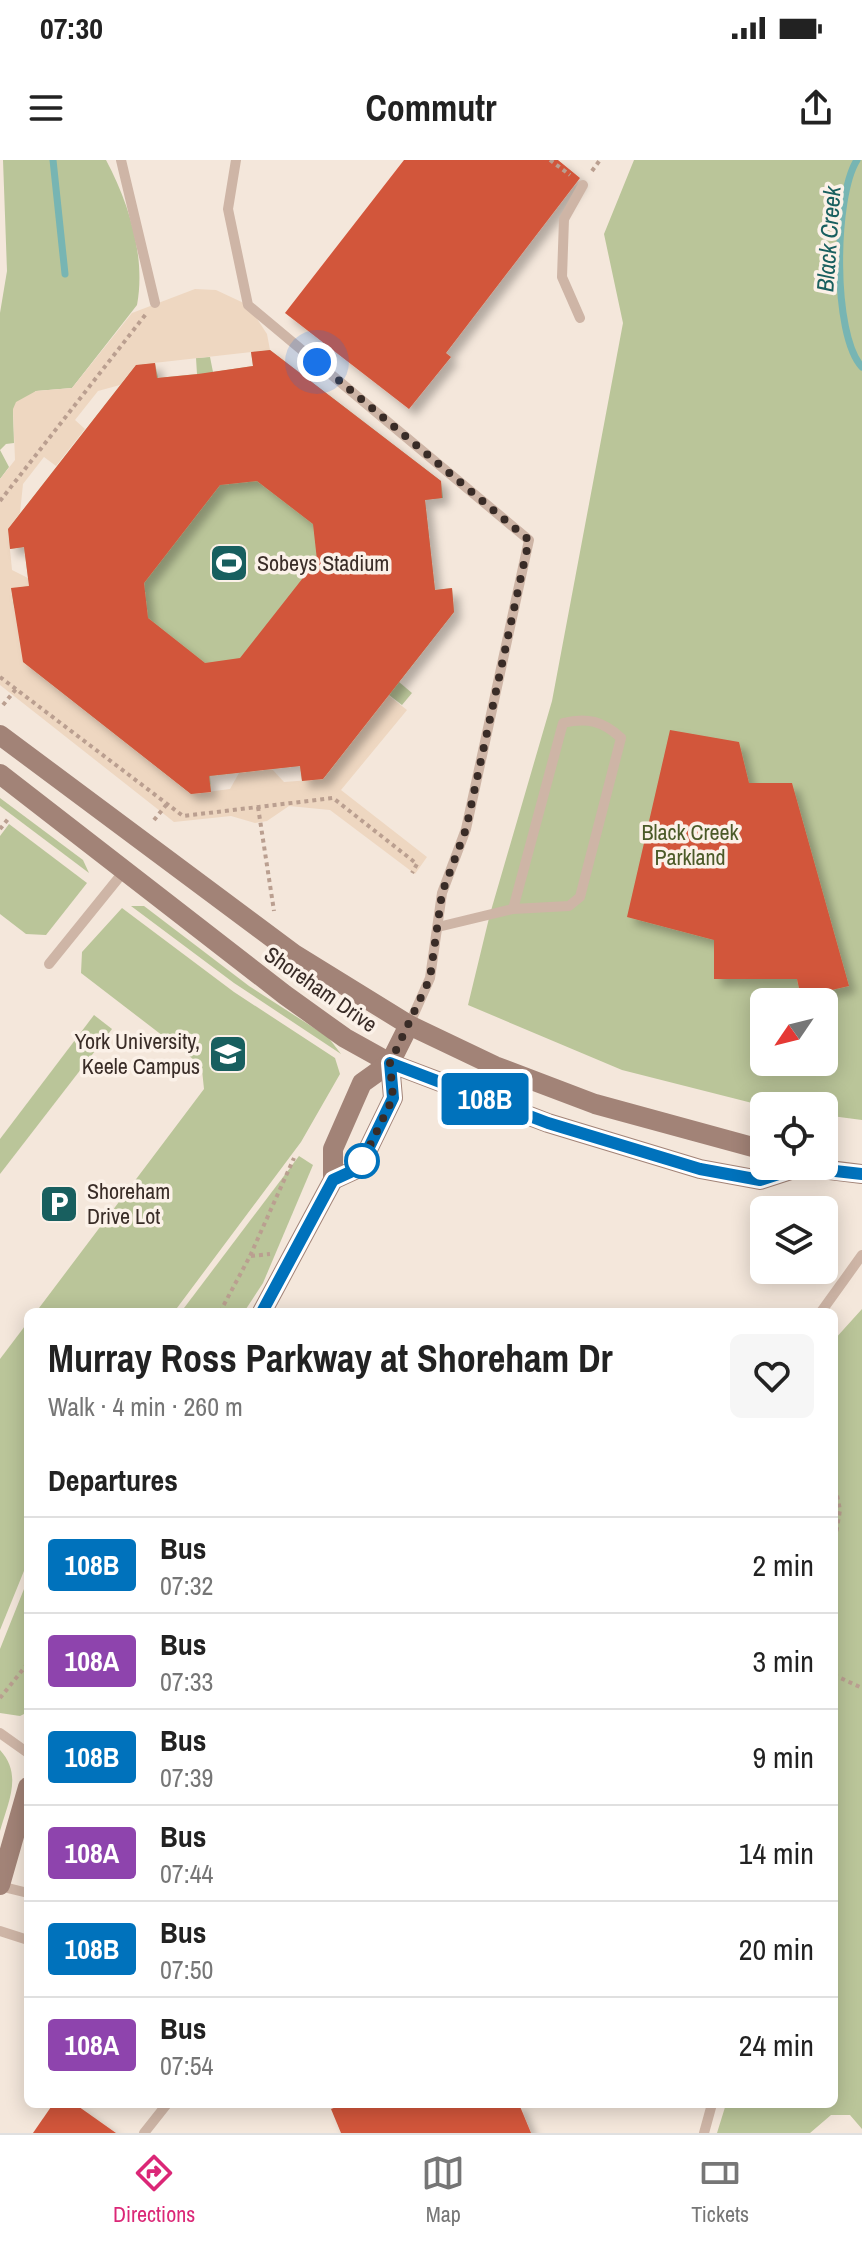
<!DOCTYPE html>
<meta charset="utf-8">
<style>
body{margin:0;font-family:"Archivo Narrow",sans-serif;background:#f6f6f6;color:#222;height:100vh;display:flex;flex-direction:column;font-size:30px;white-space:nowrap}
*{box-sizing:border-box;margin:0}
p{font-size:26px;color:#767676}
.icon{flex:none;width:44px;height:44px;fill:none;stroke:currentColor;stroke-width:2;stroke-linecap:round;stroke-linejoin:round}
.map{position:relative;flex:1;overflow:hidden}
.side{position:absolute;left:24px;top:1148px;width:814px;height:800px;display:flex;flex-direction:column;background:#fff;border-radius:12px;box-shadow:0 4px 20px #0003}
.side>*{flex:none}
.badge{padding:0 16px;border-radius:6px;font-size:28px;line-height:52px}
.needle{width:52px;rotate:235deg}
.fabs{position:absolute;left:750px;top:828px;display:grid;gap:16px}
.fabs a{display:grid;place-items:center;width:88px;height:88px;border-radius:12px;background:#fff;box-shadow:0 4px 20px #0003;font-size:40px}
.you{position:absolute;width:40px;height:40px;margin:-20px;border:6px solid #fff;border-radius:50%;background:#1a73e8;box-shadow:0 0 0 12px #1a73e833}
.map>.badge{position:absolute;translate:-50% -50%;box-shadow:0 0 0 4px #fff}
h2{padding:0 24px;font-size:30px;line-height:72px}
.round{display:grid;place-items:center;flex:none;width:84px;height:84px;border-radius:12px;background:#f6f6f6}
.head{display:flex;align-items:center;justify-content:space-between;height:136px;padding:0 24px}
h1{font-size:38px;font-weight:800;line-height:60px}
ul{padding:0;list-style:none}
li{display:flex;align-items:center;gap:24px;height:96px;padding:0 24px;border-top:2px solid #e0e0e0}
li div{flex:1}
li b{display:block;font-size:30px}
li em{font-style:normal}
li .badge{min-width:88px;font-weight:700;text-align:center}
.status{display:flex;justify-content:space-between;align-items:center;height:56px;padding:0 40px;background:#fff;direction:ltr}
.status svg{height:22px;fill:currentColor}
header{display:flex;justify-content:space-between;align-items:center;height:104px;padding:0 24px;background:#fff;font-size:36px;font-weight:800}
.tab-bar{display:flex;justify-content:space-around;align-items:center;height:112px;border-top:2px solid #e0e0e0;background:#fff;font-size:22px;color:#767676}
.tab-bar a{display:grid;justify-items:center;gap:4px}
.tab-bar .on{color:#db2777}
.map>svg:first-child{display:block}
.green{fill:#bac599;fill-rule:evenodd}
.plaza{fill:#eed7c1}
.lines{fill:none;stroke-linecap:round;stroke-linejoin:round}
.stream{stroke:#77b5b3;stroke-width:7}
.building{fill:#d2563b;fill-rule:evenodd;filter:url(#shadow)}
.path{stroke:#ba9f90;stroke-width:4;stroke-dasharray:4 4;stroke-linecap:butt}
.lane{stroke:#ceb5a6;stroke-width:10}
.secondary{stroke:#a28377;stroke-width:20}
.line-casing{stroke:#fff;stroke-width:18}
.line{stroke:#0072bc;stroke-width:12}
.walk{stroke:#392c27;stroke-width:8;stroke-dasharray:0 14.4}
.stop-dot{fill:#fff;stroke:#0072bc;stroke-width:4}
.labels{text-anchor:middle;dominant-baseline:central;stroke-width:7;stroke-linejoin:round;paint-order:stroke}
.poi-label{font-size:22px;fill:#392c27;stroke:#fbf1e8;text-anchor:start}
.park-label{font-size:22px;fill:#4b5a28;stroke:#fbf1e8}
.street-label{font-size:22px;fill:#392c27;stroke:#fbf1e8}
.water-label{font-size:24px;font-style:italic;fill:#185f5f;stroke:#fbf1e8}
</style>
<div class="status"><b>07:30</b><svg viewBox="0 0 49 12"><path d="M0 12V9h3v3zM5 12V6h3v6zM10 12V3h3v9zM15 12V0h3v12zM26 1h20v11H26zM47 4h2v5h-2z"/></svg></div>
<header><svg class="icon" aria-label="menu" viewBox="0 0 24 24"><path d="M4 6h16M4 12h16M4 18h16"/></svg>Commutr<svg class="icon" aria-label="share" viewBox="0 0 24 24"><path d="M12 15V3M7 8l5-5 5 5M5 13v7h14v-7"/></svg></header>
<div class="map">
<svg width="862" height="1973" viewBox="0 0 862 1973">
<defs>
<filter id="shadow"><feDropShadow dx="7" dy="7" stdDeviation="4" flood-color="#0004"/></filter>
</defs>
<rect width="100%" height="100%" fill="#f4e7db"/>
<g class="green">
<path d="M3,0H106C129,43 146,97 137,145L72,228L36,231L13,250L14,283L6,284L0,290L9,307L0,319V153L7,111Z"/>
<path d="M634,0H862V960L824,955V946H764L622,910L468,845L490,754L552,541L623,163L604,74ZM764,842H824V902H764Z"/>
<path d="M270,190L441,321L443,338L425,340L435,430L452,428L454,452L399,522L412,533L402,545L389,535L323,619L302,621L300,606L210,616L211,632L191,634L23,502L30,447L14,449L11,428L29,425L24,387L10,389L8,369L136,205L155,203L158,218L197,214L196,198L210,197L213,212L253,206L251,192Z"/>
<path d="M0,638L83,700L89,713L0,646Z"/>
<path d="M9,664L87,723L46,775L26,774L0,754V676Z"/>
<path d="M131,746H144L249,826L328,877L341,894L234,823Z"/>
<path d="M122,748L234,832L335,898L340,914L301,982L174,1152H36L204,929L202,910L193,899L81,813L82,792Z"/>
<path d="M94,855L112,869L0,1014V979Z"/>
<path d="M299,996L313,1005L263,1123L244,1152H181Z"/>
<path d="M862,1149V1969L850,1955H831L810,1973H717L726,1944H834V1180Z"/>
<path d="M28,1162V1401L0,1470V1199Z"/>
<path d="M28,1419V1552L20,1556L0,1553V1489Z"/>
<path d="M0,1590C23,1615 8,1642 0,1671Z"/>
</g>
<path class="plaza" d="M195,129L216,130L248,145L267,174L270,190L136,205L120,225L98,231L75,260L85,269L56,306L44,297L23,324L20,353L8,369L12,410L28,418L29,426L11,429L14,448L31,446L23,502L191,634L230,629L239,613L272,609L284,622L323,619L388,535L407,550L341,630L427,697L415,714L330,650L289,646L267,661L255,663L231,656L174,662L0,525V319L15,300L13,249L16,242L36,231L72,228L132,153Z"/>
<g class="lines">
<g class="stream">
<path d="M53,0L65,114"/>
<path d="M857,0C834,36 832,175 862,207"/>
</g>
</g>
<g class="building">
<path d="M404,0H558L580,18L446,193L451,197L409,249L285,153Z"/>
<path d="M270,190L441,321L442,338L425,340L435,430L452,428L454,452L323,619L302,621L300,606L209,616L211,632L191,634L23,502L11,428L29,426L24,387L10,389L8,369L136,205L155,203L157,218L198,214L253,206L251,192ZM257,321L313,364L317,400L240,498L205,503L148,458L144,423L220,325Z"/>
<path d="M670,570L739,582L749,623H792L849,826L801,837L797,819H714V780L627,757Z"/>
<path d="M53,1944H75L116,1973H33Z"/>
<path d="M344,1944H519L531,1973H341L331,1949Z"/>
</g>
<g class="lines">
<g class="path">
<path d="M550,0L570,15"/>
<path d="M592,11L600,0"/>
<path d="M0,341L146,154"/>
<path d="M0,517L183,656L333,638L417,704L412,713"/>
<path d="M3,545L16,529"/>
<path d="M258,647L274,751"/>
<path d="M154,660L167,644"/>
<path d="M0,669L8,659"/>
<path d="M251,1096L270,1094"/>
<path d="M220,1152L250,1096L294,998"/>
<path d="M834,1320L840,1350L834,1386"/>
<path d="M834,1515L862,1528"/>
<path d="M0,1538L28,1503"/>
</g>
<g class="lane">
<path d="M121,0L155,143"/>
<path d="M236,0L228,49L248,145L529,380L466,669L442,733L430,818L409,865"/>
<path d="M580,158L562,117L564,59L583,25"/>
<path d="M438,767L513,749L569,746L580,737L621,578C603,561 587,557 563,563L513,749"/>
<path d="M49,804L125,710"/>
<path d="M821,1152L862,1095"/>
<path d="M0,1573L28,1593"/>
<path d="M0,1726L28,1733"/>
<path d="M0,1771L28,1780"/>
<path d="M144,1973L167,1944"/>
<path d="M704,1973L712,1944"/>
</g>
<g class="secondary">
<path d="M0,575L294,794L409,865L495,906L595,944L764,990"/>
<path d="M0,614L285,835L345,878L390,903L548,963L700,1009L760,1020L800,1007"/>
<path d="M798,1006L862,1014"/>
<path d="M333,1020L359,1008L393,938L390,903"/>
<path d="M262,1152L333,1020V989L362,923L390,903L409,865"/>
<path d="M0,1725L28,1627"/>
</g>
</g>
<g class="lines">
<g class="line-casing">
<path id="line" d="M262,1152L333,1020L359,1008L393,938L390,903L548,963L700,1009L760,1020L800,1007L862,1014"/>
</g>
<use href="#line" class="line"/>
<path class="walk" d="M317,202L529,380L466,669L442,733L430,818L390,903L393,938L359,1008L362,1001"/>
</g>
<defs>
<g id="stadium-square" transform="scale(2)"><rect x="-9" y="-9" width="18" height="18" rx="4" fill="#185f5f" stroke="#fbf1e8"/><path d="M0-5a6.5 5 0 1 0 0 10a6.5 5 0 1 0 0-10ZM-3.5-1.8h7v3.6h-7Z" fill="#fff"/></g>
<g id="university-square" transform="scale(2)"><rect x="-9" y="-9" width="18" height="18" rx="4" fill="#185f5f" stroke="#fbf1e8"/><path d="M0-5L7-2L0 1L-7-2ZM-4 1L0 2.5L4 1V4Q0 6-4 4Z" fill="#fff"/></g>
<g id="parking-square" transform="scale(2)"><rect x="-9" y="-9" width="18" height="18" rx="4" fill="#185f5f" stroke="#fbf1e8"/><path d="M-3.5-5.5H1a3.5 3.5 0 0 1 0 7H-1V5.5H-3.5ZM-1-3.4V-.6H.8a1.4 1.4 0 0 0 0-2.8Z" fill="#fff"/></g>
</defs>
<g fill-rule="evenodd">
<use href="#stadium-square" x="229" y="403"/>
<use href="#university-square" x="228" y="894"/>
<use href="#parking-square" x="59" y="1044"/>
</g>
<circle class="stop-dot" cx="362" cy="1001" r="16"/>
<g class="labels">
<g class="poi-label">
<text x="257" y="403">Sobeys Stadium</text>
<text x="200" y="881" text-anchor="end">York University,<tspan x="200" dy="25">Keele Campus</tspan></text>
<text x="87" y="1031">Shoreham<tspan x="87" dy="25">Drive Lot</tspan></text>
</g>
<g class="park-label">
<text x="690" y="672">Black Creek<tspan x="690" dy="25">Parkland</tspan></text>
</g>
<g class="street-label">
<text transform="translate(321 829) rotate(35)">Shoreham Drive</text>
</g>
<g class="water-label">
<text transform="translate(828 79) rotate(-86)">Black Creek</text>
</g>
</g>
</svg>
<div class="fabs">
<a><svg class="needle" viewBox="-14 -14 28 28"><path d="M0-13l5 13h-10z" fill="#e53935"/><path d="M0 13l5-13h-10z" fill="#767676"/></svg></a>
<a><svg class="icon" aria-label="locate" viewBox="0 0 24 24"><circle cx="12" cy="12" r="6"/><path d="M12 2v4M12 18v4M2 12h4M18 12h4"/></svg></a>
<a><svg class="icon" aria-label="layers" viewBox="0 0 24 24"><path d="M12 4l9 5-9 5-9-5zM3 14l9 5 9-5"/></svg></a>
</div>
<div class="you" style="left:317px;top:202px"></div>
<b class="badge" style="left:485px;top:939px;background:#0072bc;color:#fff">108B</b>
<section class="side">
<div class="head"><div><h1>Murray Ross Parkway at Shoreham Dr</h1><p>Walk · 4 min · 260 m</p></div><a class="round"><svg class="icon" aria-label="heart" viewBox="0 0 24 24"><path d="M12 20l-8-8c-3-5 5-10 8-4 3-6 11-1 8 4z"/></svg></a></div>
<h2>Departures</h2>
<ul>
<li><span class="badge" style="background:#0072bc;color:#fff">108B</span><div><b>Bus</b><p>07:32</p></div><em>2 min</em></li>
<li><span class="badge" style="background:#8e44ad;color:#fff">108A</span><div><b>Bus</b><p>07:33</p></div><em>3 min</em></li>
<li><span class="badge" style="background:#0072bc;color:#fff">108B</span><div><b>Bus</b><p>07:39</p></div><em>9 min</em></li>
<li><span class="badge" style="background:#8e44ad;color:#fff">108A</span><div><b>Bus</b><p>07:44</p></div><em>14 min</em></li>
<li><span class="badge" style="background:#0072bc;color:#fff">108B</span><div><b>Bus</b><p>07:50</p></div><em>20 min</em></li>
<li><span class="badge" style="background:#8e44ad;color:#fff">108A</span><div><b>Bus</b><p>07:54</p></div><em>24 min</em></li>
</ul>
</section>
</div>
<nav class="tab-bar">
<a class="on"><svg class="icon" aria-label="directions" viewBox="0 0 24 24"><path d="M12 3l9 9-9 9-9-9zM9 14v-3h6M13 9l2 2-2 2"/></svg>Directions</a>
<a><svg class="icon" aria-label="map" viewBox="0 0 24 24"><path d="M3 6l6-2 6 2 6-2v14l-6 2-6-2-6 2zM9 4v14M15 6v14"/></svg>Map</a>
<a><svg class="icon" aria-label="tickets" viewBox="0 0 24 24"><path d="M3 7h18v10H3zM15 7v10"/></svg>Tickets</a>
</nav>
